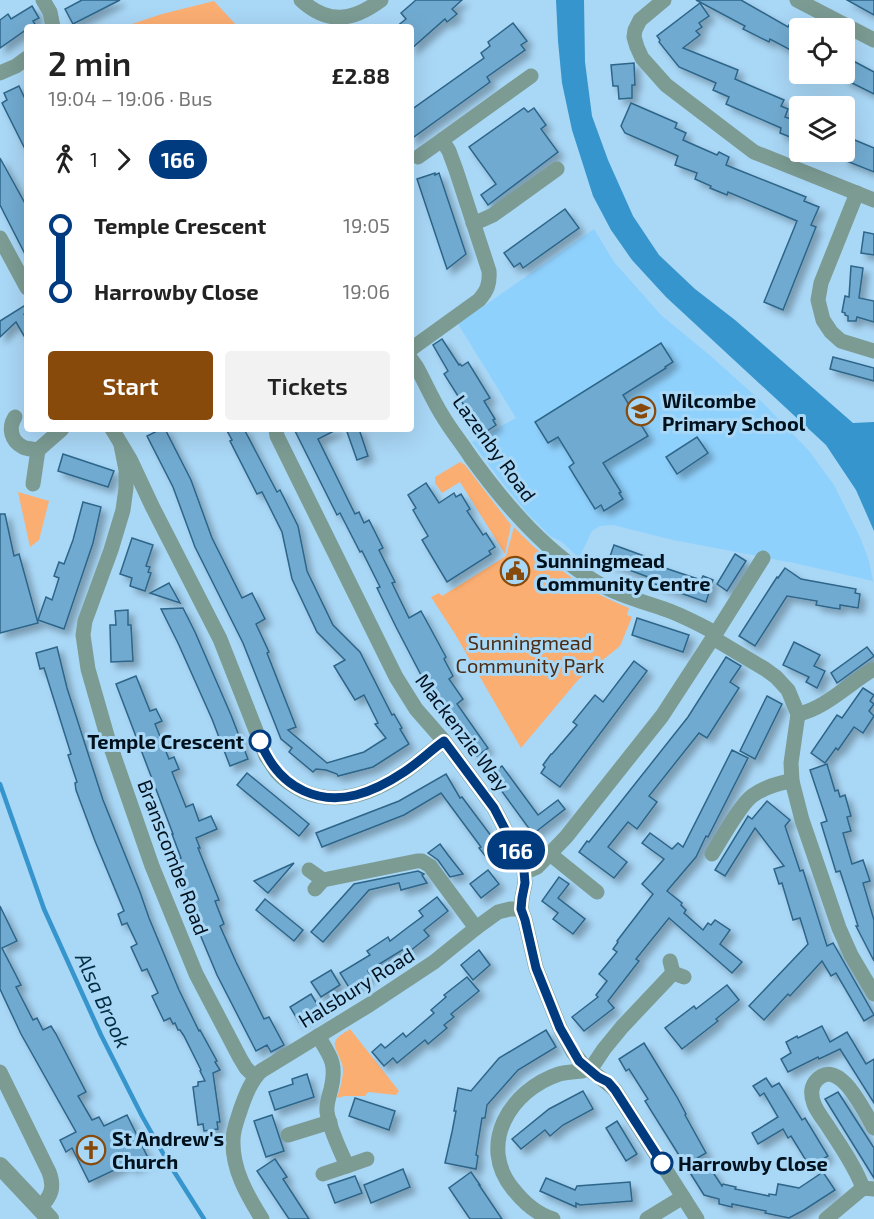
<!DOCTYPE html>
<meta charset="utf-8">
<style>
body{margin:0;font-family:"Exo 2",sans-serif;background:#f2f2f2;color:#222;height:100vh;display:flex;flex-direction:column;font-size:22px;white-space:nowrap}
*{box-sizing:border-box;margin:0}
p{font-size:20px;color:#767676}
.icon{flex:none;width:33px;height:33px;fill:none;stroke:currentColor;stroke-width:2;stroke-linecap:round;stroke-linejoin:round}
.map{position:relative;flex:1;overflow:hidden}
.details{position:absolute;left:24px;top:24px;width:390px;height:408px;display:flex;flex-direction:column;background:#fff;border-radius:6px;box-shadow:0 6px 24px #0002}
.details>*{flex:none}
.badge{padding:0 12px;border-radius:20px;font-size:21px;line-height:39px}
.controls{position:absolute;left:789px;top:18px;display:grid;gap:12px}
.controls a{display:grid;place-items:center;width:66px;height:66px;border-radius:6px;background:#fff;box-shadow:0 6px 24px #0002;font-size:30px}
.map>.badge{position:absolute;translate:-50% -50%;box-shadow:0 0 0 3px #fff}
.legs{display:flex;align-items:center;gap:9px;height:66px;padding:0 24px;font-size:20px}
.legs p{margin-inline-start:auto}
.summary{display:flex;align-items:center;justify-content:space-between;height:102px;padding:0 24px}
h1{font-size:33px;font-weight:600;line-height:45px}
.action{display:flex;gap:12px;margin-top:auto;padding:12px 24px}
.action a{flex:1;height:69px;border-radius:6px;background:#884a0b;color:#fff;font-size:24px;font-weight:600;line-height:69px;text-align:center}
.action a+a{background:#f2f2f2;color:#222}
ul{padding:0 24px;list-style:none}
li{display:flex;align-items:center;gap:21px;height:66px;font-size:22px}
li i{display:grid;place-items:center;width:9px;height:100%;margin:0 8px;background:currentColor}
li i::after{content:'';width:15px;height:15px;margin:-8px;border:4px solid;border-radius:50%;background:#fff}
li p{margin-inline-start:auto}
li:first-child i{background:linear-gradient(#0000 50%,currentColor 0)}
li:last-child i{background:linear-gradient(currentColor 50%,#0000 0)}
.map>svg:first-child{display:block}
.built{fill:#8fd1fd}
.green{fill:#fbae72}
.water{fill:#3695cc}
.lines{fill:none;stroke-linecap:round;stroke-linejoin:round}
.stream{stroke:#3695cc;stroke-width:4.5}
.building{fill:#71aad0;stroke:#2d6588;stroke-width:1.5;filter:url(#shadow)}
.minor{stroke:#7b9b93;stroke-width:15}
.tertiary{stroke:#7b9b93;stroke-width:18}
.line-1-casing{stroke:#fff;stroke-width:14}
.line-1{stroke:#003b80;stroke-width:9}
.stop-1-dot{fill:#fff;stroke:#003b80;stroke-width:3}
.labels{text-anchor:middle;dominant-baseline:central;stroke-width:6;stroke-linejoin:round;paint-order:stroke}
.poi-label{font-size:20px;font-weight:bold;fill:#00111e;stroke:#a9d7f6;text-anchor:start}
.street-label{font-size:20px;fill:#00111e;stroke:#a9d7f6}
.park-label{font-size:20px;fill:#4b2c12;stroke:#a9d7f6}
.stop-label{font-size:20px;font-weight:bold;fill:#00111e;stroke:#a9d7f6;text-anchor:end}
.water-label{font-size:21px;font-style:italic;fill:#032d43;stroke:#a9d7f6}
</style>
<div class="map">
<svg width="874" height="1219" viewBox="0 0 874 1219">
<defs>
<filter id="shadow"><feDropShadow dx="5.5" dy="5.5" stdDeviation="3" flood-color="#0004"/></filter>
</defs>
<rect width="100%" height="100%" fill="#a9d7f6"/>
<path class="built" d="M594,229L614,262L661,315L713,358L763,403L810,452L834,485L860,537L869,561L873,581L794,563L673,540L613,525L600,526L592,531L579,558L562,542L550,536L527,513L498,477L472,442L516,418L458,324Z"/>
<g class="green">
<path d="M214,1L238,27H123L162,14Z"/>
<path d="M460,462L465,465L511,525L505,554L460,482L442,493L435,483V477Z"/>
<path d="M18,492L49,501L39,540L30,547Z"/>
<path d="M514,527C548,563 583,590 629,608L627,615L632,617L620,646L578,680L521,748L455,634L431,597L439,593L442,596L506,556Z"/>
<path d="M350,1029L399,1091L396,1095L368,1092L365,1096H345L337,1098C340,1089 343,1079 343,1069C343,1061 333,1048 335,1042C337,1036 346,1032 350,1029Z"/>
</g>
<path class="water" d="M556,0H584L585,62L592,116L608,160L633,216L659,255L695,289L735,320L853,423L874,422V531L856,490L826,445L666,297L632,260L611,230L593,196L572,130L562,83L558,41Z"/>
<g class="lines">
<path class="stream" d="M0,784L44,909L101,1035L142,1116L168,1162L204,1219"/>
</g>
<g class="building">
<path d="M82,0H120L73,24L65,9Z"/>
<path d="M416,0H462L452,9L457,14L447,22L445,19L411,49V27H396L406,19L401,13Z"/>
<path d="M696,0H741L788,27L789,25L800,31V55L770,39L769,42L743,29L745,26Z"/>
<path d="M847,0H874V15Z"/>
<path d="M700,3L709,16L699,23L702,27L696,31L700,35L683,48L738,70L735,79L784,100L781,106L788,109L785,117L800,122V141L780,133L781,128L726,104L729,97L713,90L716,83L679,67L659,42L660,40L657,36Z"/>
<path d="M32,6L39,18L33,21L35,24L30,27H27V29L0,48V20L8,14L11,19Z"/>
<path d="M513,23L527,41L521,45L525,50L487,77L490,82L411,139V110L484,58L481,53L490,46L488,42Z"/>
<path d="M844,56L874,72V94L844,79Z"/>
<path d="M634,63L635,85H632V98L619,99L618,86H613L611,65Z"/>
<path d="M19,86L27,103V153L2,103L7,100L4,93Z"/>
<path d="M631,103L677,123L675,128L686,133L683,140L717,155L719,152L729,157L726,165L806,197L804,201L819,207L811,225L816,227L783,310L764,302L797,221L728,192L727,195L710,188L711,186L695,179L697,173L675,165L678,156L625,133L621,126Z"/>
<path d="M524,108L528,112L534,108L546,125L541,129L558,152L488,205L481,195L496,184L469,147Z"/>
<path d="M844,138L849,140L850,138L874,148V172L844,160Z"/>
<path d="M0,158L27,207V258L0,205Z"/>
<path d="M435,173V175L439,173L466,254L447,269L417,179Z"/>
<path d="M565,209L579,228L523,268L520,263L514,267L504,253Z"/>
<path d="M864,232L874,234V255L861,253Z"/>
<path d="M851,266L863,268L859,298L874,301V322L857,317L856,321H848V316L845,315V313L842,312L845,296L849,297Z"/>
<path d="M27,304V311L24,314L27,319V341L16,322L0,337V321Z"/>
<path d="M442,339L459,365L460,364L462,366L468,362L490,398L484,401L495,419L493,420L496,425L484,433L481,428L479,429L444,374L448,371L433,345Z"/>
<path d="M661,343L673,362L665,367L666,368L623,395L648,436L603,463L621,492L619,493L623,499L604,511L601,505L595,509L569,467L574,463L558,437L548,443L535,422Z"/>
<path d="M833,357L874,368V381L830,369Z"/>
<path d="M161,429H165L191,480L212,538L242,598L252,593L265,619L256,624L269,652L267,653L296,727L288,730L327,763L364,752L386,738L375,724L378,723L364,695L355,700L334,666L345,660L317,632L292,579L282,532L262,492L257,494L230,441L232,440L226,429H244L277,492L280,490L298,526L307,571L333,625L360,652L392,715L394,714L402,728L400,729L409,744L373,767L338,776L337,774L326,770L316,769L313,772L289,752L292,748L281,739L243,643L195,547L173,487L147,436Z"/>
<path d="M294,429H338L318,439L355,514L359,512L364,523L369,520L383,548L379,550L395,582L392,583L409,618L421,611L446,657L444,659L453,676L449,679L463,699L457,704L488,748L477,756L436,699L434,700L396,627L377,588L380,587L362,551L360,552L340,513L337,515Z"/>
<path d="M346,429H359L368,456L357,460Z"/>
<path d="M697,437L708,453L677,474L666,457Z"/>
<path d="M63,454L114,471L108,487L58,471Z"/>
<path d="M426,483L439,503L454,493L456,497L461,494L470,509L467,511L483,535L486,533L495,547L489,551L491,554L447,582L422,540L428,536L413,510L416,508L408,495Z"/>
<path d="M83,502L101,507L93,543L64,629L38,620L46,597L52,600L59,578L54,576L59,562L64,564L73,540Z"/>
<path d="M0,514H5L14,556L19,554L38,623L0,633Z"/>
<path d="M132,538L153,545L146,566L150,567L148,572L151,573L145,591L130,586L132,578L120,574Z"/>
<path d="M614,545L644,556L642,560L665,568L701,580L703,576L713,580L706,602L646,581L648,577L608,562Z"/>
<path d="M735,554L746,561L727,591L717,584Z"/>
<path d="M785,568L801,579L856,589L855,593L860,594L858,608L840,605V609L833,608L816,605L817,601L787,596L755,646L739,636L777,577L778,578Z"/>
<path d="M169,583L180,603L150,593Z"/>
<path d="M183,608L195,632L231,715L248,759L230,766L212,719L178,643L161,609Z"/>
<path d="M128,610V625H131L133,661L111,662L110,625H116L115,611Z"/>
<path d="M637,618L689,635L683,652L632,635Z"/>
<path d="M794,642L820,655L814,666L825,671L817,688L806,682L809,677L783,665Z"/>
<path d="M57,647L67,688L103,800L140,892L149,918L179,990L199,1031L200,1030L217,1061L215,1062L220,1070L213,1073L220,1122H217L218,1129L204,1131L203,1124L198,1125L193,1087L198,1086V1082L205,1081L200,1071L201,1070L184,1036L180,1030H178L175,1023L173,1024L170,1018L164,1021L152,996L158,993L147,969L142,971L131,947L137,944L127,923L122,925L118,914L124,911L95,841L76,790L75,783L77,782L68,755L71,754L44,668L40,669L36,653Z"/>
<path d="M867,647L874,656L837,683L831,673Z"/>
<path d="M726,657L741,666L730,682L739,688L707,738L699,733L649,796L657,802L637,829L628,822L608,847L627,862L614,878L579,852L587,841L589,842L688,717Z"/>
<path d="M634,661L647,671L560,787L541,773L545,767L543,765L551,754H552L577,725L573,722L595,695L603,702Z"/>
<path d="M136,676L150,711L156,709L162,721L155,724L169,759L174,757L179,769L172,772L186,807L193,804L199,821L211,816L217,829L196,838L200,848H198L219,900L215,901L224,924L220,926L236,962L264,1019L269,1017L284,1045L271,1052L267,1045L256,1051L217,975L194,920L196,919L176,868L181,866L179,859L181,858L172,834H173L116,684Z"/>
<path d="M863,688L874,695L870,701L874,704L869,711L874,716L863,733L854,727L838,750L836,748L825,763L811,753L837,715L842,718Z"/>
<path d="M767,696L782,704L755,759L740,751Z"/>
<path d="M732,750L748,758L708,837L706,836L696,857L667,891L682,903L681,905L686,910L684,913L703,930L708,923L711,925L715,920L730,930L720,944L742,962L732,973L669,918L636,959L639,961L608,1001L614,1008L584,1031L572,1017L598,997L596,995L607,981L599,974L617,952L613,949L618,942L617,941L653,894L642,884L664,859L642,843L650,833L672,849L678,843L683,847Z"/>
<path d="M827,764L835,791L838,790L840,797L845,795L851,816L847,817L851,831L843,833L852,864L863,860L870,881L863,883L874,920V961L856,926H858L840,871L836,872L821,823L827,821L810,770Z"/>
<path d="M502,766L538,815L558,800L565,809L533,834L490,775Z"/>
<path d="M247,773L309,824L299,836L237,785Z"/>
<path d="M446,774L460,798L462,797L504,853L491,863L479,848L481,847L441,793L404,815L322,847L316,833L399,801Z"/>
<path d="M767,801L790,820L785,826L800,871L803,870L827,946L833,943L874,1015L864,1021L836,973L831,976L822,961L790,996L788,994L764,1020L749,1006L808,944L800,918L793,920L782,883L779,884L774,869L784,866L755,828L725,876L715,870L748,816L752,819Z"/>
<path d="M440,844L448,855L463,874L450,877L438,860L428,853Z"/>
<path d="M294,863L268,893L254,881Z"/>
<path d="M488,870L499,884L481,898L470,884Z"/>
<path d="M418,871L424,874L422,875L427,883L401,890L399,883L369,890L323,942L311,932L354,884Z"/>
<path d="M559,877L569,884L558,898L585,919L573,934L553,919L558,913L542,901Z"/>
<path d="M437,897L448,911L424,930L429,936L410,951L407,947L368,971L371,976L350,989L340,973L370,955L367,951L388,937L390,941L407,928L423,916L419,911Z"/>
<path d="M265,899L303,930L294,941L256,910Z"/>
<path d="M0,906L17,941L2,948L21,985L16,987L33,1020L37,1018L43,1030L51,1026L56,1034L86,1092L78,1096L92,1120L99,1117L104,1126L127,1115L149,1160L131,1168L129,1163L89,1182L72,1148L66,1152L60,1140L76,1132L21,1034L0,989Z"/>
<path d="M479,950L490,965L473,980L461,965Z"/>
<path d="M331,970L340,985L321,997L311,982Z"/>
<path d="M467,977L479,991L451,1014L454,1017L444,1025L447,1028L428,1044L425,1040L397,1063L393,1058L384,1066L372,1052L381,1044L385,1048L403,1033L406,1037L434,1013L431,1010L446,997L444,995Z"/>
<path d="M727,985L739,1000L716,1019L718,1021L682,1049L665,1028L694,1006L696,1009Z"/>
<path d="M311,994L320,1009L299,1022L290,1007Z"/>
<path d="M822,1026L830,1042L847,1032L866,1064L874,1059V1103L840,1049L819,1059L818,1057L788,1072L781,1059L791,1053L786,1042L797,1036L798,1038Z"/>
<path d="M546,1030L556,1047L518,1070L487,1105L485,1118H482L476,1155L478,1156L476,1169L445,1163L452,1132L456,1111H454L458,1088L471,1091L499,1058Z"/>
<path d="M644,1043L677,1097L686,1114L685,1115L706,1153L689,1163L710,1168L722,1186L723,1184L736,1187L735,1189L769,1196V1194L776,1195L778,1184L799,1188L823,1172L835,1190L804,1210L789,1218L765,1213L766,1211L732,1204V1207L719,1204V1199L704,1195L645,1101L648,1099L629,1069L626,1071L619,1059Z"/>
<path d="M307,1074L314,1097L275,1110L269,1092L293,1084L292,1079Z"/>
<path d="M766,1078L772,1087L779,1083L802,1120L805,1118L828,1156L810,1167L791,1136L788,1138L783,1129L758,1144L752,1133L778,1117L764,1093L760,1096L753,1086Z"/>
<path d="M583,1091L593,1109L563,1125L550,1136L545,1130L521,1149L512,1139L549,1109Z"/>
<path d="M838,1092L874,1148V1178L825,1099Z"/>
<path d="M355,1098L395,1111L389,1130L349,1116Z"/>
<path d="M272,1115L284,1151L266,1157L254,1121Z"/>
<path d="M617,1121L637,1154L626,1161L606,1128Z"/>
<path d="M275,1159L287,1177L283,1179L309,1219H289L257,1171Z"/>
<path d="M403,1169L410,1187L371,1203L364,1185Z"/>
<path d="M471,1172L480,1185H479L502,1219H470L449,1188Z"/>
<path d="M355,1176L362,1193L335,1203L328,1185Z"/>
<path d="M546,1178L575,1190L577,1186L630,1182L632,1201L580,1205L576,1203V1207L540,1191Z"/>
</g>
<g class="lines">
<g class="minor">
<path d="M43,0L50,12L53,27"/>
<path d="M301,0C328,25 353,21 381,0"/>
<path d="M664,0L640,20L635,30L634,37L637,47L642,58L666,85L754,152L874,200"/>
<path d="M797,0L874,40"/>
<path d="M0,73L16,66L27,58"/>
<path d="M418,157L442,140"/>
<path d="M857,193L821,283L818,300L823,320L831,332L841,341L874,351"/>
<path d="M473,223L482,220L493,215L557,169"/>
<path d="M0,238L27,288"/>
<path d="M411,349L479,300C487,291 490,284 489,271L456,170L449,151L442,140L531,76"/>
<path d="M411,359L416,366C425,382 432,399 442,415C450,429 461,442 470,456C506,506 548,555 603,586C623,597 645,602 667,610C684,616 700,625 716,633"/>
<path d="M15,417C8,428 11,441 23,447C27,449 33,449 38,450L62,429"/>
<path d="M112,429L130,459L152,506L220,639L266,756C270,761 273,767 277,772C284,780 293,786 303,791C338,807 373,793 403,773C418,763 430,751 444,741"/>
<path d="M276,429L277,436L396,677L416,709L444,741L494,808L520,858L524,871L525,883L522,898L521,909L525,920L536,968L560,1028L573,1052L585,1067"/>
<path d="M121,445L126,470V488L123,510L111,550L85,621L83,635L88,669L108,739L152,866L196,974L240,1058L246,1068L255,1077"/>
<path d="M33,484L38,450"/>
<path d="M713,638L765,669L776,677L788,690L798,714L791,763L792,781L802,820L839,928L851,955L874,994"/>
<path d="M798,714C824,709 849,684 872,670"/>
<path d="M550,854L597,892"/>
<path d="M712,854C721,840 740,805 752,796C763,788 778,783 792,781"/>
<path d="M309,870L323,880L315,889"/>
<path d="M524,871L530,870L537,867L566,837L662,716L716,633L763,558"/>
<path d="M323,880L417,861H422L430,866L476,928"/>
<path d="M670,961L673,973L684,977"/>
<path d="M318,1036C331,1057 337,1064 331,1089C329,1096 326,1105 327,1112C330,1131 340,1149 347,1166L367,1159"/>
<path d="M590,1070L604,1049L622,1027L673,973"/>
<path d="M0,1072L49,1172C55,1188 51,1196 40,1208"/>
<path d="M288,1135L330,1122"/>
<path d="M323,1174L347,1166"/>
<path d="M863,1188C855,1166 841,1147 829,1128C824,1120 817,1112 814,1104C811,1096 810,1089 815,1082C838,1053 865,1113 874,1128"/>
<path d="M262,1219C247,1195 232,1169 233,1140C233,1129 238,1118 241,1108C246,1094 251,1081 261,1071L369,1005L434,962L476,928L498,912L510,909H521"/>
<path d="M553,1219C536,1214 524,1203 513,1189C477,1145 510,1090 559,1074C566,1072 574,1072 582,1071L585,1067C595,1074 606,1081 615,1090L697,1219"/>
<path d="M647,1219L683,1197"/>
<path d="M826,1219L863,1188L874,1189"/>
</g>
<path class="tertiary" d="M0,1166L50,1219"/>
</g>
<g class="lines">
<g class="line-1-casing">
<path id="line-1" d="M260,741C269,764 282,781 304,791C339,807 374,792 404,772C418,763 430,751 444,741L494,808L520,858L524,871L525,883L522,898L521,909L525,920L536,968L560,1028L579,1061L598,1077L608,1082L615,1090L662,1163"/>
</g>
<use href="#line-1" class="line-1"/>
</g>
<defs>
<g id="school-ring" transform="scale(1.5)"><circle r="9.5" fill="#a9d7f6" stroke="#884a0b" stroke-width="1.5"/><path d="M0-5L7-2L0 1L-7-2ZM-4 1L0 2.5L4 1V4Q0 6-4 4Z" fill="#884a0b"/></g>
<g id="civic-ring" transform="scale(1.5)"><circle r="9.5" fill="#a9d7f6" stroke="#884a0b" stroke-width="1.5"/><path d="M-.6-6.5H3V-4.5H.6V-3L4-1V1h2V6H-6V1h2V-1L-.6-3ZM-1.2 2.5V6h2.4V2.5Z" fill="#884a0b"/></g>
<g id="church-ring" transform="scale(1.5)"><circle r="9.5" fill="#a9d7f6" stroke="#884a0b" stroke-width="1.5"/><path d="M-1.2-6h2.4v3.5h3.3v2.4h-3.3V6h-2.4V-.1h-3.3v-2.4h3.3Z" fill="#884a0b"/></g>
</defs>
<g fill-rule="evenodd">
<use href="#school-ring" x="641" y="411"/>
<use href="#civic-ring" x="515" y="571"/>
<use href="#church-ring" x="91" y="1150"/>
</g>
<g class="stop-1-dot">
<circle cx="260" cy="741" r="10"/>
<circle cx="662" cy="1163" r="10"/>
</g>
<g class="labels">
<g class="poi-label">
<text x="662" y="400">Wilcombe<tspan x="662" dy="23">Primary School</tspan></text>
<text x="536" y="560">Sunningmead<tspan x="536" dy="23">Community Centre</tspan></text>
<text x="112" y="1138">St Andrew's<tspan x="112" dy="23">Church</tspan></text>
</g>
<g class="street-label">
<text transform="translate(495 448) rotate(54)">Lazenby Road</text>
<text transform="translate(463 732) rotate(53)">Mackenzie Way</text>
<text transform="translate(174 857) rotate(69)">Branscombe Road</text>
<text transform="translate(356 987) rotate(-32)">Halsbury Road</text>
</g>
<g class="park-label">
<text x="530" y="642">Sunningmead<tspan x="530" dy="23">Community Park</tspan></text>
</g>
<g class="stop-label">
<text x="244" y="741">Temple Crescent</text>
<text x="678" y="1163" text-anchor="start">Harrowby Close</text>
</g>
<g class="water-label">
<text transform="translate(104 1000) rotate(65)">Alsa Brook</text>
</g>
</g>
</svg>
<div class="controls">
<a><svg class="icon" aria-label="locate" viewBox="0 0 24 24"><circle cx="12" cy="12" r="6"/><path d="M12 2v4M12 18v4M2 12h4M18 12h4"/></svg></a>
<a><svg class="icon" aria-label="layers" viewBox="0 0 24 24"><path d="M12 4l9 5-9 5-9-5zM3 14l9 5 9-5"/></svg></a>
</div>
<b class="badge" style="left:516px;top:850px;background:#003b80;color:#fff">166</b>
<section class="details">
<div class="summary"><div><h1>2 min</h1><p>19:04 – 19:06 · Bus</p></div><b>£2.88</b></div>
<div class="legs"><svg class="icon" aria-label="walk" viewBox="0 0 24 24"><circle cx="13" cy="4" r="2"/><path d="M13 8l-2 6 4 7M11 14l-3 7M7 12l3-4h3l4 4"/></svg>1<svg class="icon" aria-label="forward" viewBox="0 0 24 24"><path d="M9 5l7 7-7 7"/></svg><b class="badge" style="background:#003b80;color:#fff">166</b></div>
<ul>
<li><i style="color:#003b80"></i><b>Temple Crescent</b><p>19:05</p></li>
<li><i style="color:#003b80"></i><b>Harrowby Close</b><p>19:06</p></li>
</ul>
<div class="action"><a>Start</a><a>Tickets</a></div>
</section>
</div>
